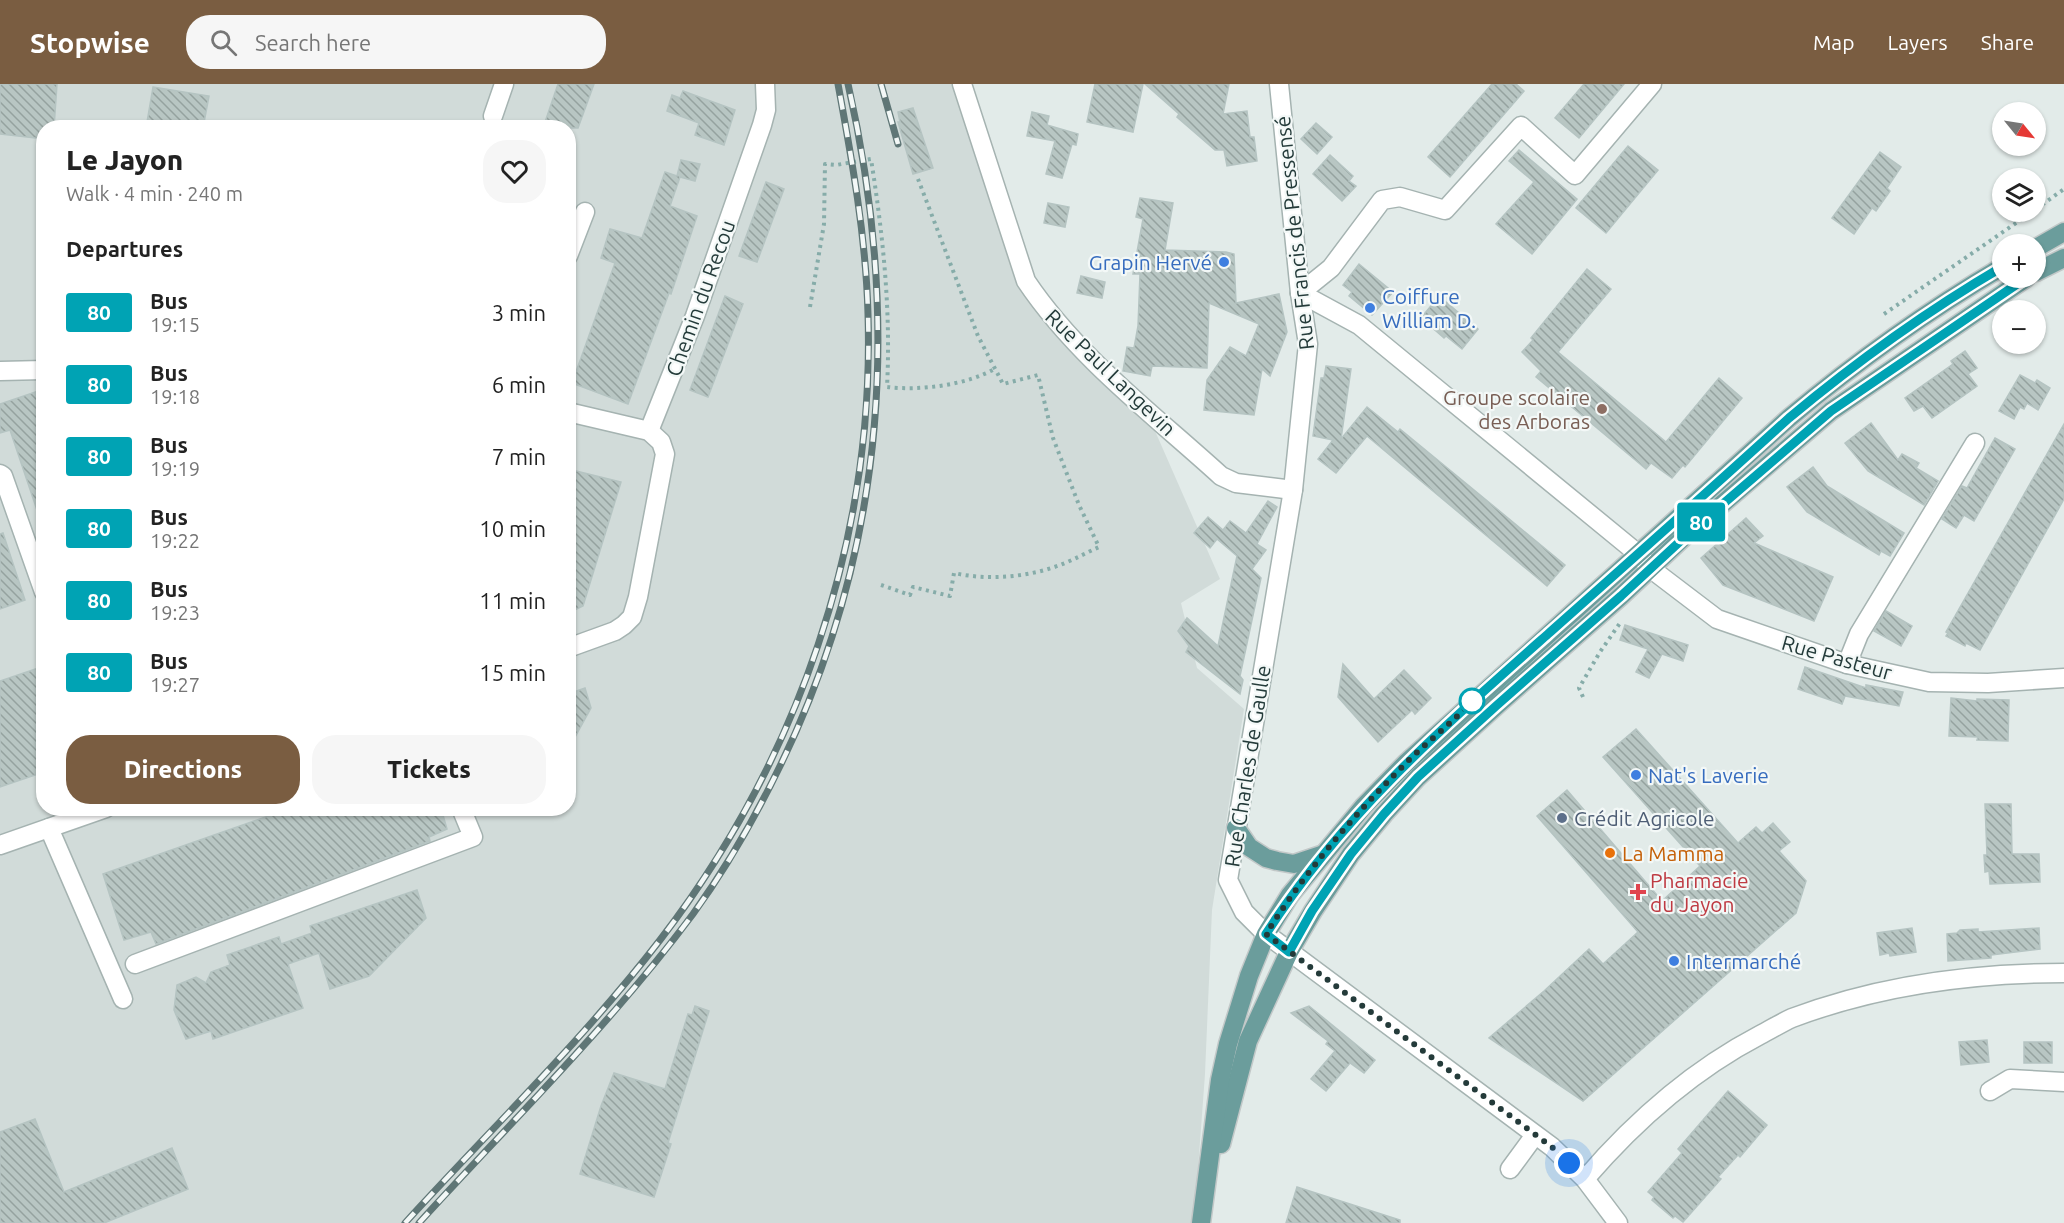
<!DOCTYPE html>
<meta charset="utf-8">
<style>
body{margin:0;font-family:Ubuntu,sans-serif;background:#f6f6f6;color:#222;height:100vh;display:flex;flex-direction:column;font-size:22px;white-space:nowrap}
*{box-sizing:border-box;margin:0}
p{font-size:20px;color:#767676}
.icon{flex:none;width:33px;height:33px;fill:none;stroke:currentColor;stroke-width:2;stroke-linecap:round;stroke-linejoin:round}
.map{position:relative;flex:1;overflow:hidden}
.details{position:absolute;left:36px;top:36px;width:540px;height:696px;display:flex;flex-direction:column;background:#fff;border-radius:24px;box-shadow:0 2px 4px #0004}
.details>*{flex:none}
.badge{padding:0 12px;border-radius:4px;font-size:21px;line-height:39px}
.needle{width:39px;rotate:120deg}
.tools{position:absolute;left:1992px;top:18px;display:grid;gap:12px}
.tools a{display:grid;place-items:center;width:54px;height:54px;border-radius:50%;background:#fff;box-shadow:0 2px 4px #0004;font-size:30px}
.you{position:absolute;width:30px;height:30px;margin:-15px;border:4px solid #fff;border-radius:50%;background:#1a73e8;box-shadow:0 0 0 9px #1a73e833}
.map>.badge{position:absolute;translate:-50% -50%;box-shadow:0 0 0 3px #fff}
h2{padding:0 30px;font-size:22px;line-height:54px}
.round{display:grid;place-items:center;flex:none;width:63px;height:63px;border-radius:24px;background:#f6f6f6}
.headline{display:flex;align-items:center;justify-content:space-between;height:102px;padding:0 30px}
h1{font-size:28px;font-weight:800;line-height:45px}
.button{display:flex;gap:12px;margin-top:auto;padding:12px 30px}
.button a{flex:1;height:69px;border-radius:24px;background:#7a5d41;color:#fff;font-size:24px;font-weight:800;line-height:69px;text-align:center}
.button a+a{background:#f6f6f6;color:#222}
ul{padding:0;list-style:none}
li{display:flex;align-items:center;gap:18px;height:72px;padding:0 30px}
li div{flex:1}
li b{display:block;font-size:22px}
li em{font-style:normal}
li .badge{min-width:66px;font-weight:700;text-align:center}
header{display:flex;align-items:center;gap:36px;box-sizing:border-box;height:84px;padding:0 30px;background:#7a5d41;color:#fff}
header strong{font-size:28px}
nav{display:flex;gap:33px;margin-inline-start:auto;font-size:21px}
.search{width:420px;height:54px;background:#f6f6f6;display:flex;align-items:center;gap:15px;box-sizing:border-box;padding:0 21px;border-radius:24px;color:#767676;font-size:22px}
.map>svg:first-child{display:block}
.built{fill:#d1dbd9;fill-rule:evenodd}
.building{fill:url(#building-back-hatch);stroke:#b5c4c2;stroke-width:1.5}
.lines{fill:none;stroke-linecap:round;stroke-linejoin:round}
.minor-casing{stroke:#a5b3b1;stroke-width:21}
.major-casing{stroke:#c2c8c8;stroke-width:21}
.path{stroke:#86aca9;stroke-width:4;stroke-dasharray:3 4.5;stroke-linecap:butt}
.minor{stroke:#fff;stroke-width:18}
.major{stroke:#6b9d9c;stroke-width:18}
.rail-casing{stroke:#5f7676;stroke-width:7}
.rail{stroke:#f3f8f7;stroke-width:4.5;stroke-dasharray:14;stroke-linecap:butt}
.line-casing{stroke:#fff;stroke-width:14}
.line{stroke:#00a3b4;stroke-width:9}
.walk{stroke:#243b3a;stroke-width:6;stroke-dasharray:0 10.8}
.shop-dot{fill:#3f7fe0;stroke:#f3f8f7;stroke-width:2}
.education-dot{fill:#8d6e63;stroke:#f3f8f7;stroke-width:2}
.stop-dot{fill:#fff;stroke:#00a3b4;stroke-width:3}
.service-dot{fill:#5c6f8a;stroke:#f3f8f7;stroke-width:2}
.food-dot{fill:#e8710a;stroke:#f3f8f7;stroke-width:2}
.health-dot{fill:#e0444e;stroke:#f3f8f7;stroke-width:2}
.labels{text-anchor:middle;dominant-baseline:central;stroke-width:4.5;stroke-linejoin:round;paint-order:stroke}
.street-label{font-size:21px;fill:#243b3a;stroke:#f3f8f7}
.shop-label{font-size:21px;fill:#366cbe;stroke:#f3f8f7;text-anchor:start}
.education-label{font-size:21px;fill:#785e54;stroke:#f3f8f7;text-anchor:end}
.service-label{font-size:21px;fill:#4e5e75;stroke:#f3f8f7;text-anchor:start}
.food-label{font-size:21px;fill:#c56008;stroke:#f3f8f7;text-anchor:start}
.health-label{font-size:21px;fill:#be3a42;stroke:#f3f8f7;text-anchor:start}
</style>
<header>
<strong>Stopwise</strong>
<div class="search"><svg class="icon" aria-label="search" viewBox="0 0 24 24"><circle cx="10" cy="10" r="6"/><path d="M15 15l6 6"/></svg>Search here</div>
<nav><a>Map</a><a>Layers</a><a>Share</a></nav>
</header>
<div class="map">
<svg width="2064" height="1139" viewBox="0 0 2064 1139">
<defs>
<pattern id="building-back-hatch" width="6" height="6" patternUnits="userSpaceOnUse" patternTransform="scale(1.5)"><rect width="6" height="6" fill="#b8c6c3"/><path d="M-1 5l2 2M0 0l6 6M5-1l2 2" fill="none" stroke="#95a29f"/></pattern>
</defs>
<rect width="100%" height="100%" fill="#e2ebe9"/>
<path class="built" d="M0,0H961L1030,207L1141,315L1220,495L1181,519L1197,584L1244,625L1212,826L1205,990L1194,1139H0ZM44,44H568V724H44Z"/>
<g class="building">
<path d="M0,0H57L54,44H44V55L0,50Z"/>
<path d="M558,0H594L578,44H543Z"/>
<path d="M1095,0H1143L1133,48L1087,38Z"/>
<path d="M1145,0H1229L1223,30L1247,27L1250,53H1254L1257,77L1227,82L1224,66H1215L1177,33L1179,30Z"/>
<path d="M1492,0H1516L1524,7L1450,93L1428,73Z"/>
<path d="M1584,0H1624L1579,54L1555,34Z"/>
<path d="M153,3L209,12L203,44H146Z"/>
<path d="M683,7L735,26L724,61L695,51L699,39L667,27L672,11L680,14Z"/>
<path d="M913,24L933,84L913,90L898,38H900L898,28Z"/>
<path d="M1032,28L1049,32L1047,41L1078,50L1076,61L1072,60L1062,94L1046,90L1055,57L1027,52Z"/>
<path d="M1316,39L1332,53L1317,70L1301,55Z"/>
<path d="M1628,62L1658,86L1606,149L1576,124Z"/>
<path d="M1519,66L1577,115L1532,170L1496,140L1534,98L1509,77Z"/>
<path d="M1880,68L1901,83L1887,104L1890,107L1876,127L1872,124L1854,150L1832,134Z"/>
<path d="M1330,71L1353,92L1349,97L1356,102L1342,117L1313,90Z"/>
<path d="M681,76L700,80L695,97L680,93L670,122L697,132L671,210L669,209L628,320L572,299L615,179L601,174L610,145L642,154L665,88L677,92Z"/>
<path d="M766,98L784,105L757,178L739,172Z"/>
<path d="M1140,114L1173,119L1165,166L1226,168L1234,170L1236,219L1279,210L1287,248L1270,292L1262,285L1254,331L1204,326L1207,296L1230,263L1246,272L1259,240L1209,219L1207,284L1152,282L1150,292L1123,287L1127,263L1134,264L1138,242L1140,190H1133L1143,135L1136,133Z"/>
<path d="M1048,119L1069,123L1065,143L1044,139Z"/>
<path d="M1359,180L1393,208L1372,231L1349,212L1352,208L1343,201Z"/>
<path d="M1587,185L1611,205L1558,268L1666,358L1719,294L1742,314L1685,383L1683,381L1672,394L1651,379L1646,385L1536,293L1541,287L1522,268L1533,256L1531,254Z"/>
<path d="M1081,192L1105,198L1102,214L1077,209Z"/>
<path d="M725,212L743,220L708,313L690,306Z"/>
<path d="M1439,212L1478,245L1462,265L1446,252L1444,254L1421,234Z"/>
<path d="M1965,267L1977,284L1968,290L1977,302L1932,334L1923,322L1914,327L1905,314L1953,280L1951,277Z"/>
<path d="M1326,282L1351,285L1341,355L1367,323L1398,348L1400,345L1565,481L1547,502L1367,352L1336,389L1318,375L1333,356L1313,352L1321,294H1324Z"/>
<path d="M2020,291L2035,299L2037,296L2050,304L2038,326L2027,319L2024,325L2020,323L2014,335L1999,327Z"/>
<path d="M44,305V437L41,438L10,346L0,349V320Z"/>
<path d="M1871,339L1898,376L1902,370L1919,379L1916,384L1938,397L1924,421L1868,387L1845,359Z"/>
<path d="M2064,340V415L1980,566L1966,559L1965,562L1946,552L1948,549L1946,548Z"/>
<path d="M1995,354L2015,365L1974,437L1964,431L1956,444L1942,435L1962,402L1967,404Z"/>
<path d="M1813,383L1827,402L1904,449L1890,472L1881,467L1879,471L1807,428L1787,403Z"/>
<path d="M568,385L621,398L583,522L568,529Z"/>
<path d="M1268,417L1277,423L1257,460L1266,466L1252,485L1261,494L1240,592L1243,596L1240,610L1186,568L1189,562L1178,547L1187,534L1218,562L1237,472L1217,455L1210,464L1194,449L1208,433L1223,446L1230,437L1246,449Z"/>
<path d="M1746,434L1763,452L1754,459L1833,493L1814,537L1723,501L1701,474Z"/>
<path d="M3,449L25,516L0,525V450Z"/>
<path d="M1886,527L1912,542L1901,562L1874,547Z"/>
<path d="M1625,541L1688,561L1683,577L1662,570L1649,594L1636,588L1648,565L1620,556Z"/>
<path d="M1343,580L1374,615L1404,586L1431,614L1415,630L1412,626L1378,658L1338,613Z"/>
<path d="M44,582V688L0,703V597Z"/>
<path d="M1805,583L1866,604V601L1903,608L1899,622L1845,612L1842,620L1798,605Z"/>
<path d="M585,604L591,624L568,666V610Z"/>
<path d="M1951,614L1977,617V615L2009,616L2008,657L1977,656L1978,653L1949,652Z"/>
<path d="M1636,645L1738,759L1756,743L1762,749L1773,739L1790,758L1779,767L1806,797L1796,829L1583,1017L1489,954L1544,907L1589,865L1603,880L1638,848L1537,732L1567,706L1662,817L1700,782L1603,673Z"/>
<path d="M1985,720H2011L2012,770H2039L2040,798L1990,800L1989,787L1985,788L1984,771H1987Z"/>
<path d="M291,724H441L447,745L429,753L430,757L156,860L151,848L124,856L103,790Z"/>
<path d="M417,806L426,834L369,892L330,905L319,869L288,880L303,924L213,955L211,947L186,955L174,926L177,901L196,893L206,899L211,888L230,881L227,871L279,853L281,860L312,849L310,842Z"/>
<path d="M1912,844L1916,868L1890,872L1889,869L1880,871L1877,849Z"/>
<path d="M2039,844L2040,865L1991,871V874L1948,877L1947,850L1957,849L1960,846L1978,845V848Z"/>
<path d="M695,922L709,927L668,1059L671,1060L654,1113L580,1090L601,1022L614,989L665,1005L688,930L692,931Z"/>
<path d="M1309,922L1375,976L1364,989L1350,979L1326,1007L1311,995L1335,967L1326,960L1328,957L1291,929Z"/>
<path d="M1987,956L1989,978L1961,981L1959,958Z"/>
<rect x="2024" y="958" width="28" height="21"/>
<path d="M1728,1007L1767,1041L1740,1073L1738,1071L1718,1093L1721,1095L1683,1138L1675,1132L1673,1134L1652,1116L1654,1113L1648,1108L1682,1069L1678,1065Z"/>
<path d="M35,1035L64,1108L172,1064L188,1105L104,1139H0V1048Z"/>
<path d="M1297,1103L1400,1136V1139H1286Z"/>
</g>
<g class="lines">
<g class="minor-casing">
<g id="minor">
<path d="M962,0L1026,197C1077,273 1154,331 1221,392L1236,399L1293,406"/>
<path d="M1279,0L1300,209L1308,260L1293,406L1228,796L1244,828L1266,850L1552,1063L1585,1095L1618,1139"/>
<path d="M493,32L504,0"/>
<path d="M568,172L585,128"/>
<path d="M1300,209L1359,241L1637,469L1650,484L1717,535L1847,580L1929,598L1988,599L2064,594"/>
<path d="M1300,209L1331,184L1382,116L1400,113L1445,126L1521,42L1575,91L1652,0"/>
<path d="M0,287L44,286"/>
<path d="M568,328L649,347L661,358L665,370L638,513L632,533L624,541L615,547L568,564"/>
<path d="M649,347L695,232L762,41L766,26L765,0"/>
<path d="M0,390L3,392L44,508"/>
<path d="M1847,580L1859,550L1975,359"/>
<path d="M49,744L123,915"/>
<path d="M0,761L106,724"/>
<path d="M135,880L473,753L461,724"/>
<path d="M1990,1007L2010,995L2064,998"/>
<path d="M1510,1085L1535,1051"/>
<path d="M1585,1095C1634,1038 1693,986 1760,951C1770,946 1781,939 1792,934C1877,902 1973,889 2064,889"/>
</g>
</g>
<g class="major-casing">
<g id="major">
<path d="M2036,164L2064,148"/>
<path d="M2036,188L2064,174"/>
<path d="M1236,744L1249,763L1266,774L1277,777L1294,780L1324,770"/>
<path d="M1221,1060L1248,957L1289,868L1313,827L1351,770L1384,730L1418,693L1496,622L1621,512L1687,450L1831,327L2026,194"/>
<path d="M1201,1139L1220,996L1228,960L1249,892L1266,850L1290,811L1364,722L1406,679L1789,334C1856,278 1927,227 2002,183"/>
</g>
</g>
<g class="path">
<path d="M2036,125L2064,105"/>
<path d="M810,223L824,140L825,80L836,81L871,75C883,151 891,226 887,303C920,307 968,301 996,284"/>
<path d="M1884,230L2032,128"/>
<path d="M881,501L910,511L913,503L950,512L954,489C989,497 1032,493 1065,479C1077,474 1088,468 1099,463L1079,421L1053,354L1038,291L1003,300L978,252L918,95"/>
<path d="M1583,613L1579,604L1600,568L1620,539"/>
</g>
<use href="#minor" class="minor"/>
<use href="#major" class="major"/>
<g class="rail-casing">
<g id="rail">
<path d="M881,0L898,60"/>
<path d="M405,1139C490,1046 584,955 660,856C797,678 875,456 868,230C866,153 852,76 838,0"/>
<path d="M419,1139C512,1037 611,940 693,830C727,783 756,732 781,680C886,463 901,233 848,0"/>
</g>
</g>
<use href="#rail" class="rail"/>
</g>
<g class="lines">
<g class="line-casing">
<path id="line" d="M2002,183C1927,227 1856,278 1789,334C1709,407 1629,478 1548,550C1443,643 1342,731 1266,850L1289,868L1312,827L1351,770L1384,730L1418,693L1496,622L1621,512L1688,450L1831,327L2026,194"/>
</g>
<use href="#line" class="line"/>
<path class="walk" d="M1472,617C1452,639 1427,658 1405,680C1353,732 1305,788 1266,850L1552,1063L1569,1079"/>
</g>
<g class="shop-dot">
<circle cx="1224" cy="178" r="6"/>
<circle cx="1370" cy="224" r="6"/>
<circle cx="1636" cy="691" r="6"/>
<circle cx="1674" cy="877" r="6"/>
</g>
<circle class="education-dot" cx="1602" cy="325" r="6"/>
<circle class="stop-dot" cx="1472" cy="617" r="12"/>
<circle class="service-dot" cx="1562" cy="734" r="6"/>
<circle class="food-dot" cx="1610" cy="769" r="6"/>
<path class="health-dot" d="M1635 799h6v6h6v6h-6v6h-6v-6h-6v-6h6z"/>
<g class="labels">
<g class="street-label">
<text transform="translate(1294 149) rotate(-96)">Rue Francis de Pressensé</text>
<text transform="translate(700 214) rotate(-70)">Chemin du Recou</text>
<text transform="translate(1111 288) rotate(44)">Rue Paul Langevin</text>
<text transform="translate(1837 573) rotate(16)">Rue Pasteur</text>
<text transform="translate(1247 682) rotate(-81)">Rue Charles de Gaulle</text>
</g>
<g class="shop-label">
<text x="1212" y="178" text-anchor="end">Grapin Hervé</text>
<text x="1382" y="212">Coiffure<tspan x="1382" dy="24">William D.</tspan></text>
<text x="1648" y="691">Nat's Laverie</text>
<text x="1686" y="877">Intermarché</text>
</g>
<g class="education-label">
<text x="1590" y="313">Groupe scolaire<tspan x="1590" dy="24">des Arboras</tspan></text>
</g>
<g class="service-label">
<text x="1574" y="734">Crédit Agricole</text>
</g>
<g class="food-label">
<text x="1622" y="769">La Mamma</text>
</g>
<g class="health-label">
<text x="1650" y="796">Pharmacie<tspan x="1650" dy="24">du Jayon</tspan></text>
</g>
</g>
</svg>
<div class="tools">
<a><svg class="needle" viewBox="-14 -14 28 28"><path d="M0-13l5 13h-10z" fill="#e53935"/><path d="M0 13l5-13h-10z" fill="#767676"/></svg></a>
<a><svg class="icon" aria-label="layers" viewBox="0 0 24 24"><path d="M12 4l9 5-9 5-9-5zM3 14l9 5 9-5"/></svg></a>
<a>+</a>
<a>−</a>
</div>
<div class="you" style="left:1569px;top:1079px"></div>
<b class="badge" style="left:1701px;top:438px;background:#00a3b4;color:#fff">80</b>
<section class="details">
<div class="headline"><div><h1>Le Jayon</h1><p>Walk · 4 min · 240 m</p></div><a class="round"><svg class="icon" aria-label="heart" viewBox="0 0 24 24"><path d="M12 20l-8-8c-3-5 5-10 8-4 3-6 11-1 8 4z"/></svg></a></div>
<h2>Departures</h2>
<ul>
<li><span class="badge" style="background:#00a3b4;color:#fff">80</span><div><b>Bus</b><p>19:15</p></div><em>3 min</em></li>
<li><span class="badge" style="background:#00a3b4;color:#fff">80</span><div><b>Bus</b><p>19:18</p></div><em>6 min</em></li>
<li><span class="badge" style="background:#00a3b4;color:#fff">80</span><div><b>Bus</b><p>19:19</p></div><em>7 min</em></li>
<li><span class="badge" style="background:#00a3b4;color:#fff">80</span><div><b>Bus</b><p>19:22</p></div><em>10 min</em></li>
<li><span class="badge" style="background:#00a3b4;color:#fff">80</span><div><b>Bus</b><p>19:23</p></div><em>11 min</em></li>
<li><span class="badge" style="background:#00a3b4;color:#fff">80</span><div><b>Bus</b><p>19:27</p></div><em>15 min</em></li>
</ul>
<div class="button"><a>Directions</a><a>Tickets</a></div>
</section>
</div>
